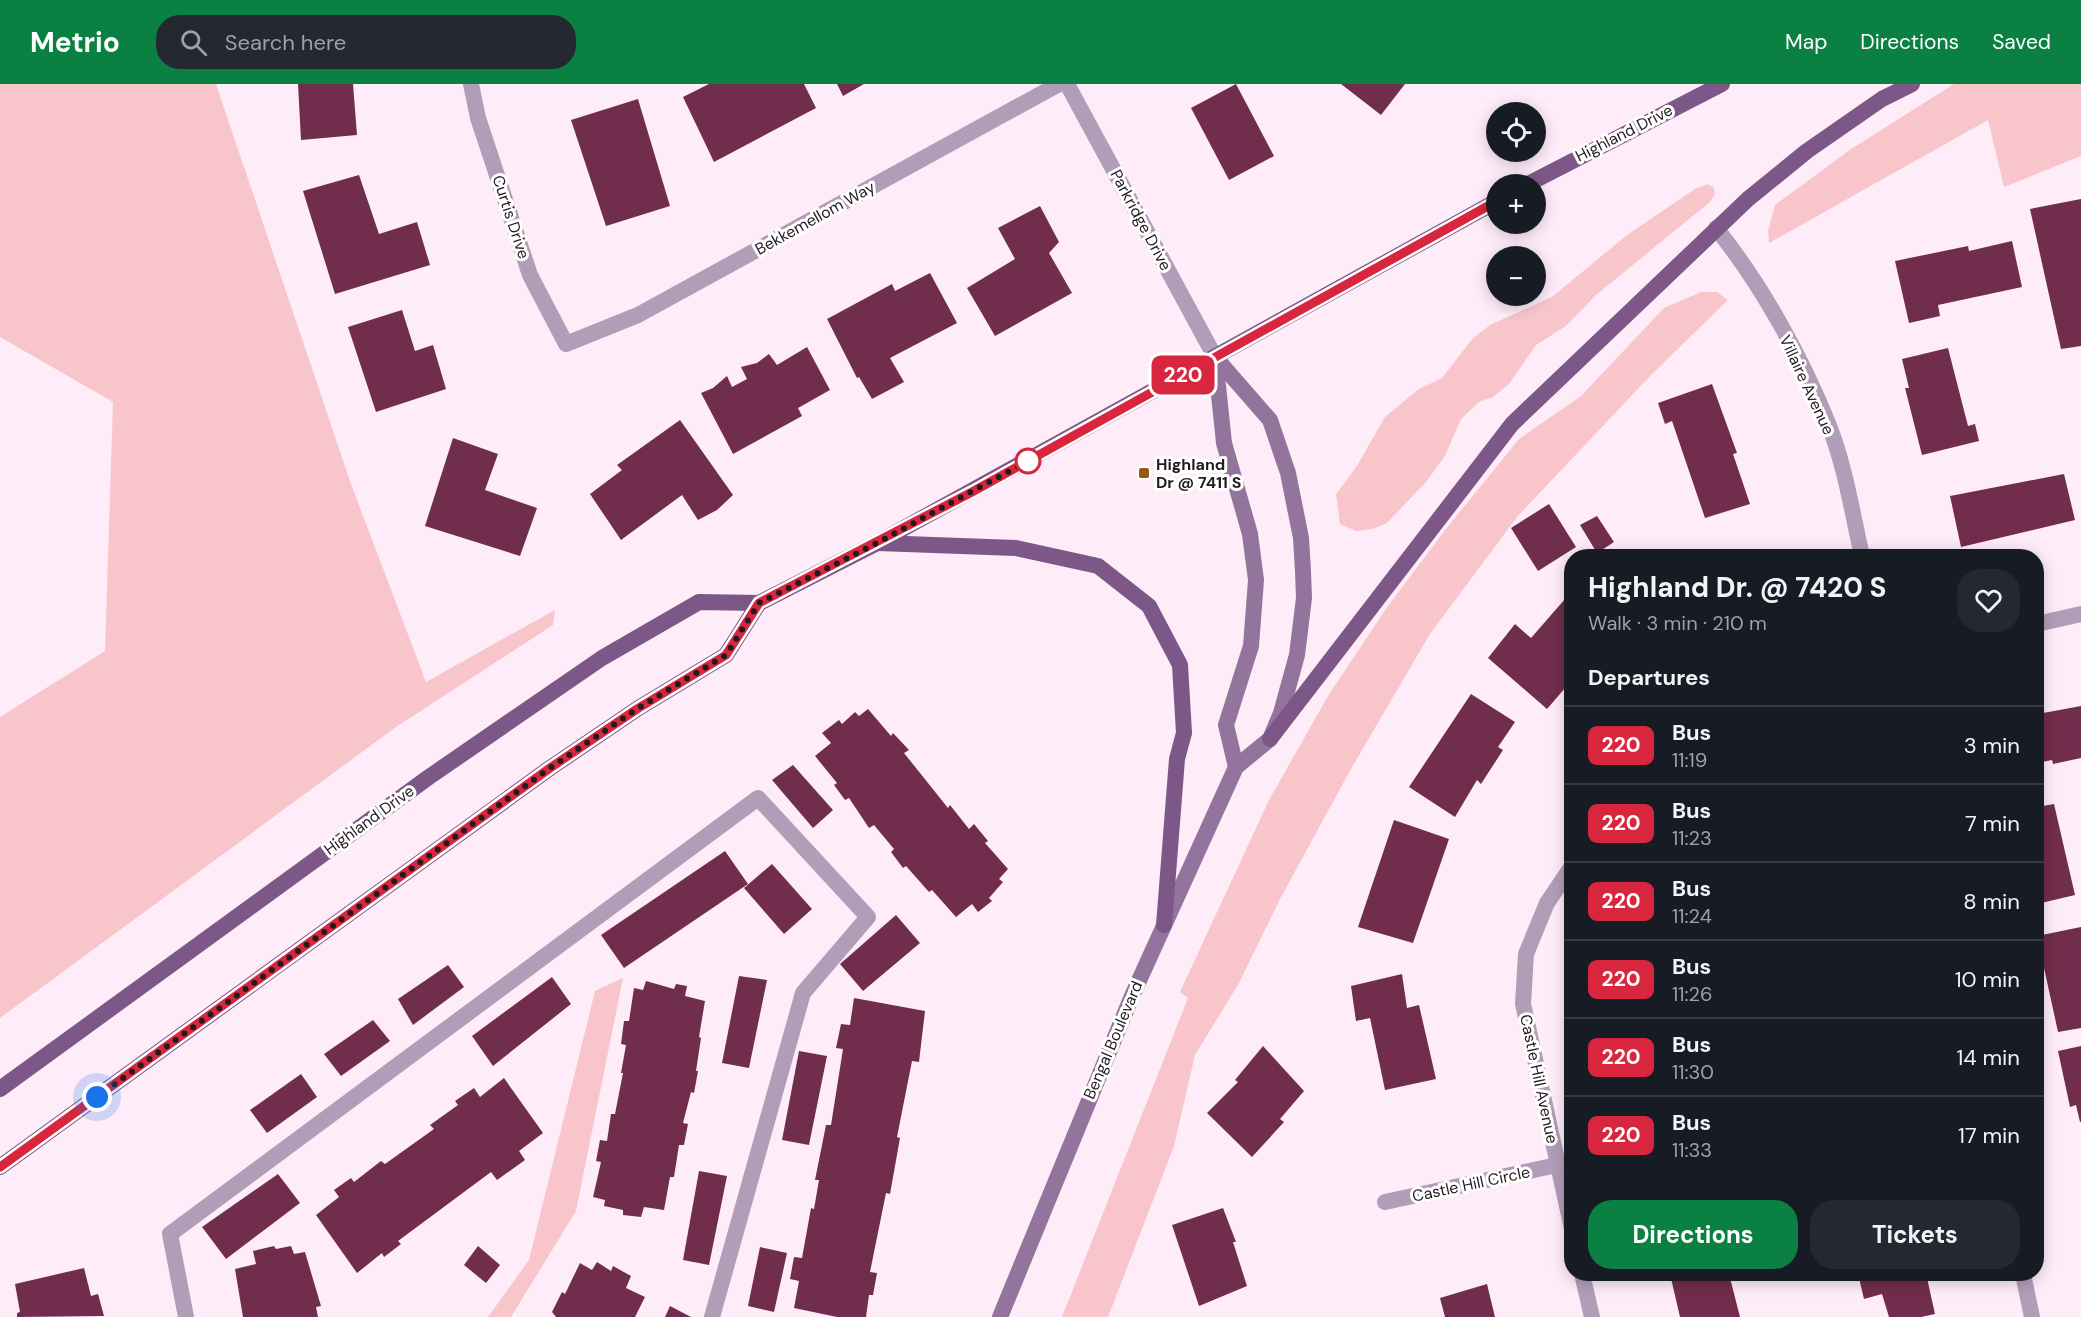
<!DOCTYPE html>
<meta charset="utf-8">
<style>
body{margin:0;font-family:"DM Sans",sans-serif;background:#242831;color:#f1f3f6;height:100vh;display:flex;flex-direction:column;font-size:22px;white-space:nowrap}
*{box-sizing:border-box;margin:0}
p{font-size:20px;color:#9ea1a6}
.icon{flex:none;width:33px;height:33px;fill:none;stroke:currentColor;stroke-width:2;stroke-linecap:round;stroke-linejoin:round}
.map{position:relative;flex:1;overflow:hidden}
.panel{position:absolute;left:1564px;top:465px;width:480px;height:732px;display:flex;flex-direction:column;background:#171b24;border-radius:24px;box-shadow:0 3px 15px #0003}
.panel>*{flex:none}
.badge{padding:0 12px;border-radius:9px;font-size:21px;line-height:39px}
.fabs{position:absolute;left:1486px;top:18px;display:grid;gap:12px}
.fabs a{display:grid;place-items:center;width:60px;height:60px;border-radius:50%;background:#171b24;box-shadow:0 3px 15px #0003;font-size:30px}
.you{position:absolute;width:30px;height:30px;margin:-15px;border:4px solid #fff;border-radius:50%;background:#1a73e8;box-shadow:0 0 0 9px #1a73e833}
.map>.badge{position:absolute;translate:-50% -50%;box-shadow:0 0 0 3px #fff}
h2{padding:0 24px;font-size:22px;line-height:54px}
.round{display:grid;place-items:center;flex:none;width:63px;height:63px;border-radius:24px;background:#242831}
.head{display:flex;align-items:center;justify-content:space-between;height:102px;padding:0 24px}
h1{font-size:28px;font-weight:700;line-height:45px}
.primary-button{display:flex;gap:12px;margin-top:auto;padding:12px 24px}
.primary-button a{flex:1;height:69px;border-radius:24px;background:#0b8043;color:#fff;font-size:24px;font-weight:700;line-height:69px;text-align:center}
.primary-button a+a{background:#242831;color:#f1f3f6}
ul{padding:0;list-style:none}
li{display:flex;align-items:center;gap:18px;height:78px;padding:0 24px;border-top:2px solid #363941}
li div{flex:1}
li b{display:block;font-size:22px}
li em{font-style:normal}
li .badge{min-width:66px;font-weight:700;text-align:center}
header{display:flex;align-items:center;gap:36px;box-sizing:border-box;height:84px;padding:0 30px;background:#0b8043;color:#fff}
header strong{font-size:28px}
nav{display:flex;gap:33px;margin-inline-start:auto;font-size:21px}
.search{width:420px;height:54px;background:#242831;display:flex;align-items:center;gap:15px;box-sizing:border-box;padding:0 21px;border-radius:24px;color:#9ea1a6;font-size:22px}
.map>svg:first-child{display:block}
.green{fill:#f8c6ca}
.building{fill:#712e4c}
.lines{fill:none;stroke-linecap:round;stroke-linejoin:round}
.service{stroke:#b29db9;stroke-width:16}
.minor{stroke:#b29db9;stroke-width:16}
.secondary{stroke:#93749c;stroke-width:16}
.primary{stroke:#7c5787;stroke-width:16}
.line-casing{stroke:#fff;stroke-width:14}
.line{stroke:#d7263d;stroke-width:9}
.walk{stroke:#221c20;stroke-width:6;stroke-dasharray:0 10.8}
.stop-dot{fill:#fff;stroke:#d7263d;stroke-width:3}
.poi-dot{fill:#915a10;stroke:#fff;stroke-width:2}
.labels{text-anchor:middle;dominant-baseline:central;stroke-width:6;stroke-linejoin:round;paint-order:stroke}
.street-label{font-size:16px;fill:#221c20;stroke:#fff}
.poi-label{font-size:16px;font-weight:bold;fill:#221c20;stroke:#fff;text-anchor:start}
</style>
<header>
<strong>Metrio</strong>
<div class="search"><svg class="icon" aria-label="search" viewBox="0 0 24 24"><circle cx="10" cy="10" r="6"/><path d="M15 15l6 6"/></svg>Search here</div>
<nav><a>Map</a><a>Directions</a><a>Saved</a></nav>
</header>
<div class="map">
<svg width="2081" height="1233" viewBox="0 0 2081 1233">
<rect width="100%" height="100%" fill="#feecf8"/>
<g class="green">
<path d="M0,0H216L351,400L426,598L555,526L553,541L396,643L0,934V633L105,567L113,318L0,253Z"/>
<path d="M1954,0H2081V72L2004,103L1988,36L1769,159L1768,147L1775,121L1851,65Z"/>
<path d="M1708,100L1714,104L1715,110L1710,118L1596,211L1566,242L1536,261L1509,300L1493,313L1479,318L1461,335L1445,372L1426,398L1387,439L1372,445L1356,447L1340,440L1336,410L1357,382L1385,333L1419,305L1442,294L1473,254L1490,241L1552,213L1627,151L1695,105Z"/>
<path d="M1701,208H1717L1728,216L1651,291L1517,433L1430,550L1352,683L1280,815L1239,899L1195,971L1174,1062L1108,1233H1062L1188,914L1180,908L1269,716L1328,612L1385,526L1445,446L1519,355L1581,312L1664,224Z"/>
<path d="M623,894L576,1127L511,1233H488L529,1176L595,907Z"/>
</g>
<g class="building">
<path d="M298,0H353L357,51L301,56Z"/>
<path d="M709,0H804L816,24L714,78L683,13Z"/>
<path d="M837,0H864L843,12Z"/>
<path d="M1236,0L1274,72L1229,96L1191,24Z"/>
<path d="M1341,0H1405L1381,31Z"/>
<path d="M638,15L670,122L606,142L571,36Z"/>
<path d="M359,91L379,150L417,138L430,181L335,210L303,107Z"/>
<path d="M2081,115V262L2061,265L2030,125Z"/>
<path d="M1040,122L1059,158L1049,169L1072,209L995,252L967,204L1015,175L998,144Z"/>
<path d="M2012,157L2022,203L1938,221L1940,232L1909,239L1895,177L1968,162L1969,167Z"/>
<path d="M930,189L957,239L890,274L904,298L872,315L859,293L857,294L827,235L892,200L895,207Z"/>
<path d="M402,226L415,267L433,261L446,305L376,328L348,243Z"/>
<path d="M807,263L830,306L798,324L802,332L733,370L701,309L713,304L727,292L732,303L747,295L741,283L757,279L769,270L777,281Z"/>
<path d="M1948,264L1968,342L1975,340L1979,357L1922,371L1905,304H1909L1902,275Z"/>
<path d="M1712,300L1737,369L1733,370L1750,420L1705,434L1672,337L1665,340L1658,319Z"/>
<path d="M680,336L733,411L717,426L698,436L682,411L621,456L590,410L622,386L617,381Z"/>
<path d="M453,354L498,370L485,406L537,424L520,472L425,442Z"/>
<path d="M2064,390L2075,436L1961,463L1950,412Z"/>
<path d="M1549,420L1576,463L1538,487L1511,444Z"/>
<path d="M1597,432L1614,458L1597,469L1580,441Z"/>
<path d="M1747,465L1750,472H1730Z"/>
<path d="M1572,507V596L1547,625L1488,574L1515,540L1531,554Z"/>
<path d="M1471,610L1515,638L1498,663L1503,666L1481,700L1477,696L1455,733L1409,703Z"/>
<path d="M2081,622V674L2053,680L2052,676L2037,679V627L2042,626L2043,629Z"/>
<path d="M868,625L891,652L893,649L909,666L904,669L948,724L950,721L969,745L974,740L988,757L985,759L1008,785L999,795L1003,798L989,814L992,817L978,828L972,820L956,833L932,806L929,808L906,782L903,784L891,768L894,765L874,741L869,744L849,714L845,716L834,701L837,699L815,672L831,659L822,649L839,636L842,640L855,628L859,632Z"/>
<path d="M793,681L833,726L813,744L772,696Z"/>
<path d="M2054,720L2075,811L2037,820V723Z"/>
<path d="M1394,736L1449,755L1413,859L1358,843Z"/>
<path d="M725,767L748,800L624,884L601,851Z"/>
<path d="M772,780L812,825L784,850L744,804Z"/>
<path d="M896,831L920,859L863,907L840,880Z"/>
<path d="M2081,843V944L2058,948L2037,852Z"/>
<path d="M448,881L464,903L413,941L398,915Z"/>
<path d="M1402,890L1407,924L1419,921L1436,995L1385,1006L1370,934L1356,937L1351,902Z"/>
<path d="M739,892L767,896L749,984L722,979Z"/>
<path d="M552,893L571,920L493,982L472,952Z"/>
<path d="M646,897L674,905L676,900L687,902L685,912L705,917L699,953L701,954L696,987H698L694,1009L691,1008L683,1039L688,1040L684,1061H679L674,1093H670L664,1126L644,1123L641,1133L623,1131V1126L604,1122L605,1116L593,1113L601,1078L596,1077L600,1056L607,1057L611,1030H615L623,989H621L626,961L621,960L624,937H629L634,904L643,906Z"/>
<path d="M854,914L925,927L919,978L912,977L897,1053L900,1054L890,1110L886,1109L870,1188L877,1189L873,1211H869L866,1233H837L794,1224L799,1197L790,1195L794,1173L802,1174L811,1124L814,1125L819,1096H815L826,1041H831L843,965L836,964L841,940L850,941Z"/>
<path d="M373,936L390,957L341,992L324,970Z"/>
<path d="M1263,962L1304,1007L1280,1035L1284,1038L1252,1073L1207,1029L1238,998L1235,996Z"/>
<path d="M2081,962V1038H2080L2076,1021L2070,1023L2058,967Z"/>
<path d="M799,967L827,972L809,1061L782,1056Z"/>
<path d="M301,990L317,1013L267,1049L250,1026Z"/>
<path d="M504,994L543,1049L519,1067L525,1076L497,1096L491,1088L398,1157L401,1160L384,1173L382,1169L357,1189L316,1131L339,1113L334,1106L351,1094L354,1098L381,1077L385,1080L434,1045L430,1041L458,1021L455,1017L474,1004L480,1013Z"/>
<path d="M699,1087L727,1092L709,1181L683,1176Z"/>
<path d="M278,1090L300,1119L226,1175L202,1143Z"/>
<path d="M1223,1124L1236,1158H1233L1247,1202L1199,1222L1172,1141Z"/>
<path d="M274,1162L276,1165L291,1162L294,1170L305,1168L321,1222L316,1223L318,1233H243L235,1185L256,1180L253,1167Z"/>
<path d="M478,1162L500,1181L486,1199L464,1181Z"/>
<path d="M760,1163L787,1169L774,1228L748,1222Z"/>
<path d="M597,1178L611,1187L613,1182L631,1192L626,1204L645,1213L635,1233H556L552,1228L562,1208L565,1210L580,1179L592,1186Z"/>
<path d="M84,1184L91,1212L98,1210L104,1232L17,1233V1229L20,1228L15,1200Z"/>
<path d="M1670,1190H1729L1740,1233H1680Z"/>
<path d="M1858,1190H1932L1933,1192L1927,1194L1935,1230L1921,1233H1889L1882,1210L1864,1215Z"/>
<path d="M1487,1200L1495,1233H1445L1440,1214Z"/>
<path d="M670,1222L691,1233H665Z"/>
</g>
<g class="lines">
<path class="service" d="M186,1233L170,1150L758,714L868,833L803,909L712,1233"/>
<g class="minor">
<path d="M471,0L478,34L530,191L566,260L638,231L1059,0"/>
<path d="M1067,0L1215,273"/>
<path d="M1716,144C1761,200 1801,272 1828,339C1845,381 1852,428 1862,472"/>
<path d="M2037,540L2081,530"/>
<path d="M1572,782L1547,819L1526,870L1523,920L1572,1145"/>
<path d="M1385,1118L1557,1081"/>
<path d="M1582,1190L1592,1233"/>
<path d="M2023,1190L2032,1233"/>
</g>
<g class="secondary">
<path d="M1215,273L1224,359L1250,450L1256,496L1251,562L1226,641L1236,683"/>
<path d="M1000,1233L1132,912L1236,683L1270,655L1281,629L1297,571L1304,514L1303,487L1301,454L1288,389L1270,336L1215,273"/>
</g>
<g class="primary">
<path d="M1528,100L1722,0"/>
<path d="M878,459L1016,464L1098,482L1149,522L1180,581L1184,649L1177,675L1164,841"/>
<path d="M1270,655L1512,340L1748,115L1807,67L1882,15L1912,0"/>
<path d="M0,1005L429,693L602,574L699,518L759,519L877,459L1497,117"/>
<path d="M0,1083L550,684L637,625L726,571L759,519"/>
</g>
</g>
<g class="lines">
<g class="line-casing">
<path id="line" d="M0,1083L550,684L637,625L726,571L759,519L972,408L1497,117"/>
</g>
<use href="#line" class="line"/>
<path class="walk" d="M97,1013L550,684L637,625L726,571L759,519L877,459L1028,377"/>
</g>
<circle class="stop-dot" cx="1028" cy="377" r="12"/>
<rect class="poi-dot" x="1138" y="383" width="12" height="12" rx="3"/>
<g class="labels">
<g class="street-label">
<text transform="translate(1624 49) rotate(-27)">Highland Drive</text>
<text transform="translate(511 133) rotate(72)">Curtis Drive</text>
<text transform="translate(815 134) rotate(-29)">Bekkemellom Way</text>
<text transform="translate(1141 136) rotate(62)">Parkridge Drive</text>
<text transform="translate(1807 301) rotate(65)">Villaire Avenue</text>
<text transform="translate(369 736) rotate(-36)">Highland Drive</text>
<text transform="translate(1113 956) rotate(-67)">Bengal Boulevard</text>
<text transform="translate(1539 995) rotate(78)">Castle Hill Avenue</text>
<text transform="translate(1471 1100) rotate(-12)">Castle Hill Circle</text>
</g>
<g class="poi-label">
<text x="1156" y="380">Highland<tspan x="1156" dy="18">Dr @ 7411 S</tspan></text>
</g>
</g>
</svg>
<div class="fabs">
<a><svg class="icon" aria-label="locate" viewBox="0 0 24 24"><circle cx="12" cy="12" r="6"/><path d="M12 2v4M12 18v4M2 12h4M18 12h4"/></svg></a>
<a>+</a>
<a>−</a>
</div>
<div class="you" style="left:97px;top:1013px"></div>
<b class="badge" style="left:1183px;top:291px;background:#d7263d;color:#fff">220</b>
<section class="panel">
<div class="head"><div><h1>Highland Dr. @ 7420 S</h1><p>Walk · 3 min · 210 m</p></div><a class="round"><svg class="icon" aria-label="heart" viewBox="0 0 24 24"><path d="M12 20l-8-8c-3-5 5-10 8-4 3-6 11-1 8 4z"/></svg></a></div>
<h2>Departures</h2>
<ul>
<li><span class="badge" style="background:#d7263d;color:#fff">220</span><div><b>Bus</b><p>11:19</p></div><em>3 min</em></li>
<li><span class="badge" style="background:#d7263d;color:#fff">220</span><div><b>Bus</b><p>11:23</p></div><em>7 min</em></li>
<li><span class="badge" style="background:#d7263d;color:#fff">220</span><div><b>Bus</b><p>11:24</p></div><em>8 min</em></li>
<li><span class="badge" style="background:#d7263d;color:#fff">220</span><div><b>Bus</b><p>11:26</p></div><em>10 min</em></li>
<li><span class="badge" style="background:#d7263d;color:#fff">220</span><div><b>Bus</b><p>11:30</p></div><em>14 min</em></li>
<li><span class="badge" style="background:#d7263d;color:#fff">220</span><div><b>Bus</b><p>11:33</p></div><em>17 min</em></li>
</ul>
<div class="primary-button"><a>Directions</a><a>Tickets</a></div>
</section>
</div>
